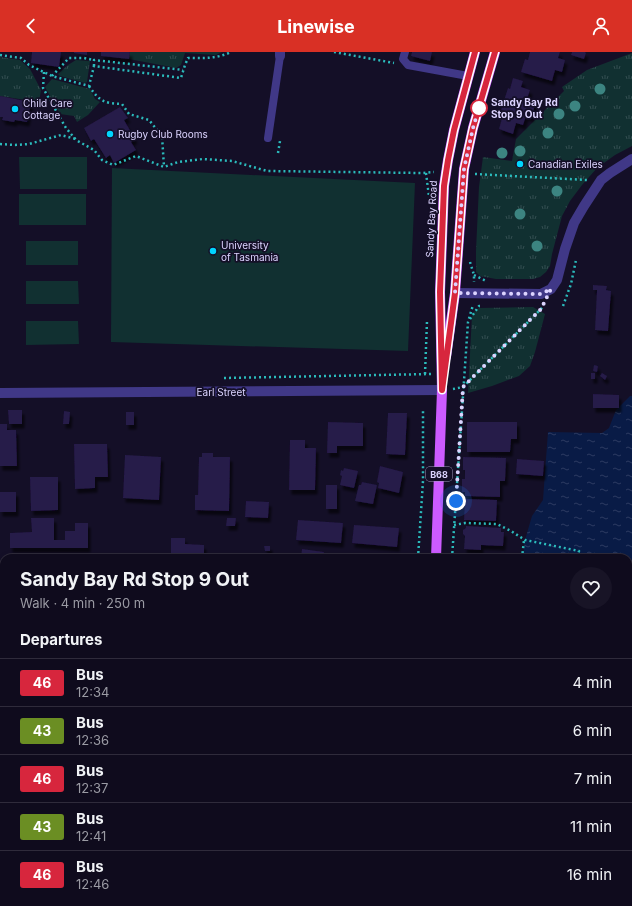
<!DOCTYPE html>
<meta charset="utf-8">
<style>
body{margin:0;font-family:Inter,sans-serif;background:#181426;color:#f1f3f6;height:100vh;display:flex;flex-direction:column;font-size:15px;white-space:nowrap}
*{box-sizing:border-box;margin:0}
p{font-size:13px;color:#9b9ba4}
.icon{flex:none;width:22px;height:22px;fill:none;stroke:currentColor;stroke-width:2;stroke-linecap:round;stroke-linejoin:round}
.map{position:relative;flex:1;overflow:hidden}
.side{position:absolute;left:0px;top:502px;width:632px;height:352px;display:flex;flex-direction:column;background:#0f0b1d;border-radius:12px 12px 0 0;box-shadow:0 2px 6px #0003,0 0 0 1px #2f2b3b}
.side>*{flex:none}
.badge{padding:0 8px;border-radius:3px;font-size:14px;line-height:26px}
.you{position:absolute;width:20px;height:20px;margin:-10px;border:3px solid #fff;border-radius:50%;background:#1a73e8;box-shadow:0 0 0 6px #1a73e833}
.map>.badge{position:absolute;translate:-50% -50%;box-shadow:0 0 0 2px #fff}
h2{padding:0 20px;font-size:15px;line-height:36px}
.round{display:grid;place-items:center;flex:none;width:42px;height:42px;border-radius:21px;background:#181426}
.overview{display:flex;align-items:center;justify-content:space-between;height:68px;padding:0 20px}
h1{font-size:19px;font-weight:700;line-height:30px}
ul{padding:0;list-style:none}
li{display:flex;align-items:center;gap:12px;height:48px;padding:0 20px;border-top:1px solid #2f2b3b}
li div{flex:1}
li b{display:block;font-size:15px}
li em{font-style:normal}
li .badge{min-width:44px;font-weight:700;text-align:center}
header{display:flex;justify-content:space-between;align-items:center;height:52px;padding:0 20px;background:#d93025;color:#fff;font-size:18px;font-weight:700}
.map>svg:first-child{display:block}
.grass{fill:url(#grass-tufts)}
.pitch{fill:#113031}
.water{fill:url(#water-ripples)}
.building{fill:#261a49;filter:url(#shadow)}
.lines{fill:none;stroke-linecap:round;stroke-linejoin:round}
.path{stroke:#2bbbbc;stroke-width:2.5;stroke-dasharray:2 3;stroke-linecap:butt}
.service{stroke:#403887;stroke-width:8}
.minor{stroke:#403887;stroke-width:10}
.tertiary{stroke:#403887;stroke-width:10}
.primary{stroke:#cc5bff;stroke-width:10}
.tree{fill:#3c8481}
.line-casing{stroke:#fff;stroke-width:9}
.line{stroke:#d7263d;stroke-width:6}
.walk{stroke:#dcd4ff;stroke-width:4;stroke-dasharray:0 7.2}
.stop-dot{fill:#fff;stroke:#d7263d;stroke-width:2}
.poi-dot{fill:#00d5ff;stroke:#140f27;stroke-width:1.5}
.labels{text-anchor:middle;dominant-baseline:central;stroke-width:3.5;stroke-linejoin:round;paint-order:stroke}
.shield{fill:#140f27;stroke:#a099be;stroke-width:1}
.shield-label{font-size:9px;font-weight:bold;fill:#dcd4ff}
.stop-label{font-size:10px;font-weight:bold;fill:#dcd4ff;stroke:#140f27;text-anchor:start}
.poi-label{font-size:10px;fill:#dcd4ff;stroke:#140f27;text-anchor:start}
.street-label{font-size:10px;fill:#dcd4ff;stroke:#140f27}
</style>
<header><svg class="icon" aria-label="back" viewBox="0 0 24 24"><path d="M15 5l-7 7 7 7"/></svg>Linewise<svg class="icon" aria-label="person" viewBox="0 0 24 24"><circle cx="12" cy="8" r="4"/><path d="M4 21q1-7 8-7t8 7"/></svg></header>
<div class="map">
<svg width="632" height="854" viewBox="0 0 632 854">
<defs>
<pattern id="grass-tufts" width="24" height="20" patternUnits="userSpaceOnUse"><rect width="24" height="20" fill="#113031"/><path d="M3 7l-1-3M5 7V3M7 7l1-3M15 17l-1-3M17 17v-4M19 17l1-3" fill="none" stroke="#334d50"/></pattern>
<pattern id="water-ripples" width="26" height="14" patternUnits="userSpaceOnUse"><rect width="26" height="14" fill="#091b46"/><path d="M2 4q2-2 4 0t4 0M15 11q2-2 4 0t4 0" fill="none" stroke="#2c3b62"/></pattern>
<filter id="shadow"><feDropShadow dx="2.5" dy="4.5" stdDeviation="1" flood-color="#0009"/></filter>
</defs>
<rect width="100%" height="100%" fill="#140f27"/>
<g class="grass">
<path d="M130,0H222L216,3L185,1L181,13L176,16L129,7Z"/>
<path d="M632,1V94L615,103L597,116L582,133L570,149L562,164L552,202L550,214L546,220L540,225L533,227H496L480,224L476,220V199L479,135L483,105L512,109L516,87L564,39L562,35L587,18Z"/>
<path d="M0,5L20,8L30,17L41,38L39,50L0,44Z"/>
<path d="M76,8L90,9L87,30L85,31L60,24L58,22L68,13Z"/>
<path d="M52,27L90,37L95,47L100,50L88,63L77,70L74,64L60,62L45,35Z"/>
<path d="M533,255L545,262L535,300L530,314L519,324L492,334L468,341L472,263L475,259L479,256Z"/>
</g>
<g class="pitch">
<path d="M19,105H87V137H20Z"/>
<path d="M112,116L415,131L408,299L111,290Z"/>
<rect x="19" y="142" width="67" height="31"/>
<rect x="26" y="189" width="52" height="24"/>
<path d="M26,229H78L79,252H26Z"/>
<path d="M26,269H78L79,292L26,293Z"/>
</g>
<path class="water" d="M630,344H632V854H595L593,850H628V506H523L525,488L532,464L543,448L548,380L602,381L609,376L616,358Z"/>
<g class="building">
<path d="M32,0H61L59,15L31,11Z"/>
<path d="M74,0H87V3L74,1Z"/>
<path d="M101,0H130L129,7L101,4Z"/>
<path d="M412,0H432L430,9L411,4Z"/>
<path d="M530,0H560L558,6L565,8L562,20L555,18L552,29L521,20L525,7L528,8Z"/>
<path d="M572,0H585L586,1L584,7L571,3Z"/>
<path d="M513,26L523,29L521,35L530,38L527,47L536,50L531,66L526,64L523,73L516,71L513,82L499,77L504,59L501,58L508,36L510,37Z"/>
<path d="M0,44L31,50L27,70L15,68L14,70L2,68L3,65H0Z"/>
<path d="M120,55L128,66L124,68L135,87L131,90L136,98L114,111L110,103L106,106L94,87L91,89L84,76Z"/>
<path d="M593,233L607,234L606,238L611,239L608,279L595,278L597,238H593Z"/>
<path d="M594,313L598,314L597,320L593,319Z"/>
<rect x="591" y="321" width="4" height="6"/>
<path d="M602,321L607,324L605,328L600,324Z"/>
<path d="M593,342L619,343V356H593Z"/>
<path d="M8,358H22V372H9Z"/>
<path d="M64,359L70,360L69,372H63Z"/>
<rect x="126" y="360" width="8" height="13"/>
<path d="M388,361H407L405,403L386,402Z"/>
<path d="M328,370L363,371V394H337V401H327Z"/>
<path d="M467,370H517V387H511L510,400H467Z"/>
<path d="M0,372H7V378H16L17,414H0Z"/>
<path d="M290,388H305V396H316L315,438H289Z"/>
<path d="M74,392H107L108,425H95V436L75,437Z"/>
<path d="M202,401H213V405H230L229,459L195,458V443H198L199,405H202Z"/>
<path d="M125,403L161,405L159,448L123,446Z"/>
<path d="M463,405L506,406L505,429H500V445L465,444V440H462V427H465V418H463Z"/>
<path d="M517,407L544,409L543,424L516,422Z"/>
<path d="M380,414L403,420L399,441L378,436L379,431L377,430Z"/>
<path d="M344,416L358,419L354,436L340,433L342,424L340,423L341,418L343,419Z"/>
<path d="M30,425H58V458L31,459Z"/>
<path d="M362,430L377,433L373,452L355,449L359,433H361Z"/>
<rect x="326" y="433" width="11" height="24"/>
<rect x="0" y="440" width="16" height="20"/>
<path d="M465,447L497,448L496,469L464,468Z"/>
<path d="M246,449L269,450L268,466L245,465Z"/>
<path d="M31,466H54V488H65V479H75V471H88V496H10V481L32,480Z"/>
<path d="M227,466H236L235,474H226Z"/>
<path d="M298,468L343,471L341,491L296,488Z"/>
<path d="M354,473L399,476L397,495L352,491Z"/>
<path d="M466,474L501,476V480H504L503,494L481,493V498L464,497L465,484L463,482V478L466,476Z"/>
<path d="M171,486H185V492L204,493V506H171Z"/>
<path d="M264,494H270V499H265Z"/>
<path d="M302,497L324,500L323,506H301Z"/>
<rect x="20" y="501" width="15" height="5"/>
<path d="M2,660H4V698H3Z"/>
<rect x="0" y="716" width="4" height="33"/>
<path d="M0,770H4V800L0,801Z"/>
</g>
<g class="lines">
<g class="path">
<path d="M334,0L394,11"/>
<path d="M0,3L21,6L29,13L52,24L89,34L94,14L181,26L185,13L188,6C203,6 217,7 231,0"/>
<path d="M94,14V8L183,18"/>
<path d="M44,20L43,36L66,76L76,88L94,98L102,108L113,113L136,104L164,115L178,110L203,107L232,109L267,119L422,121L434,120"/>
<path d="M52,24L69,6H84L94,8"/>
<path d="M89,34C100,50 104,51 122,52L129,62L149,68L162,84L164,115"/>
<path d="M0,92L15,93L29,92L61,83L76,87"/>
<path d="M278,101L280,89"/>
<path d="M426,121L430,152"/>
<path d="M475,122L587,128"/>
<path d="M470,210L474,223V230"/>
<path d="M474,223L486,229"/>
<path d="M563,254L571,232L576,208"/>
<path d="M470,267L479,254H480"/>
<path d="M425,322L427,269"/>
<path d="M224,326L431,322"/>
<path d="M453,337L463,335L541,257L543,254"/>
<path d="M454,473L465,471L497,472L511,479L525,488L579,499L577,506"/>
<path d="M418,506L423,429V357"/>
<path d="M452,506L468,270L473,253"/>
<path d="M522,506L524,488"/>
<path d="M0,585H4"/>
<path d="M0,824H4"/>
<path d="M445,850L446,854"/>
<path d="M562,850L563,854"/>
<path d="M581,850L584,854"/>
<path d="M10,851L407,853"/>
</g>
<g class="service">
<path d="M405,0L403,7L408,13L468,24"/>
<path d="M268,86L280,4"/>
<path d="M533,850L537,854"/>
</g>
<g class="minor">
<path d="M280,4V0"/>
<path d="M455,241L541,242L551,237L557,228L565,197L574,171L584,154L601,128L610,121L632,107"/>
<path d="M0,341L442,338"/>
</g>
<path class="tertiary" d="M0,841H4"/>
<g class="primary">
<path d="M446,305L455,241L464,117L473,76L495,0"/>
<path d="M436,506L442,338L440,240L444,134L448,108L454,78L475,0"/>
<path d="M418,854L419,850"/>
</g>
</g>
<g class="tree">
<circle cx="600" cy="37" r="5.5"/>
<circle cx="575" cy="54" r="5.5"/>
<circle cx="559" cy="62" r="5.5"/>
<circle cx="548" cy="81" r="5.5"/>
<circle cx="520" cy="99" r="5.5"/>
<circle cx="502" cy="101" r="5.5"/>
<circle cx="557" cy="139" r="5.5"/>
<circle cx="520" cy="162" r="5.5"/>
<circle cx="537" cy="194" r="5.5"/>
</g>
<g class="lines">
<g class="line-casing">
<path id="line" d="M475,0L454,78L448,108L444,134L440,240L442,338L455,241L464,117L473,76L495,0"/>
</g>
<use href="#line" class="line"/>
<path class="walk" d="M456,449L463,335L541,257L551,237L541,242L455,241L464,117L473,76L480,53L479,56"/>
</g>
<circle class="stop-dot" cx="479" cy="56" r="8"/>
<g class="poi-dot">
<circle cx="15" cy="57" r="4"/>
<circle cx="110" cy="82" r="4"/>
<circle cx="520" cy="112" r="4"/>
<circle cx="213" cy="199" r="4"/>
</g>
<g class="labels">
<rect class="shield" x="426" y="415" width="26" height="14" rx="3"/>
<g class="shield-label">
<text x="439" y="422">B68</text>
</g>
<g class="stop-label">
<text x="491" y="50">Sandy Bay Rd<tspan x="491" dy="12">Stop 9 Out</tspan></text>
</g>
<g class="poi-label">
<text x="23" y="51">Child Care<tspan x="23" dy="12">Cottage</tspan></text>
<text x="118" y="82">Rugby Club Rooms</text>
<text x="528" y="112">Canadian Exiles</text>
<text x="221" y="193">University<tspan x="221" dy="12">of Tasmania</tspan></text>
</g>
<g class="street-label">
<text transform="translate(431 167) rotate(-87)">Sandy Bay Road</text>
<text x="221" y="340">Earl Street</text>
</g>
</g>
</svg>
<div class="you" style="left:456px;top:449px"></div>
<section class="side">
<div class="overview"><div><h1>Sandy Bay Rd Stop 9 Out</h1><p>Walk · 4 min · 250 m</p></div><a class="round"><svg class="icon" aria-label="heart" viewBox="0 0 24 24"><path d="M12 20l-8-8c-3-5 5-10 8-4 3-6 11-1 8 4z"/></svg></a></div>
<h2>Departures</h2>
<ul>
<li><span class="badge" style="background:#d7263d;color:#fff">46</span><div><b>Bus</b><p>12:34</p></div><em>4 min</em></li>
<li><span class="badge" style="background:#6b8e23;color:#fff">43</span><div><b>Bus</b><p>12:36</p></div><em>6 min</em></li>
<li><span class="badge" style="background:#d7263d;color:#fff">46</span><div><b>Bus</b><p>12:37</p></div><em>7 min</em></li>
<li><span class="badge" style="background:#6b8e23;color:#fff">43</span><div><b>Bus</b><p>12:41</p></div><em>11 min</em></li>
<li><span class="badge" style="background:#d7263d;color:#fff">46</span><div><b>Bus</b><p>12:46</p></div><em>16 min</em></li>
</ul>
</section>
</div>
